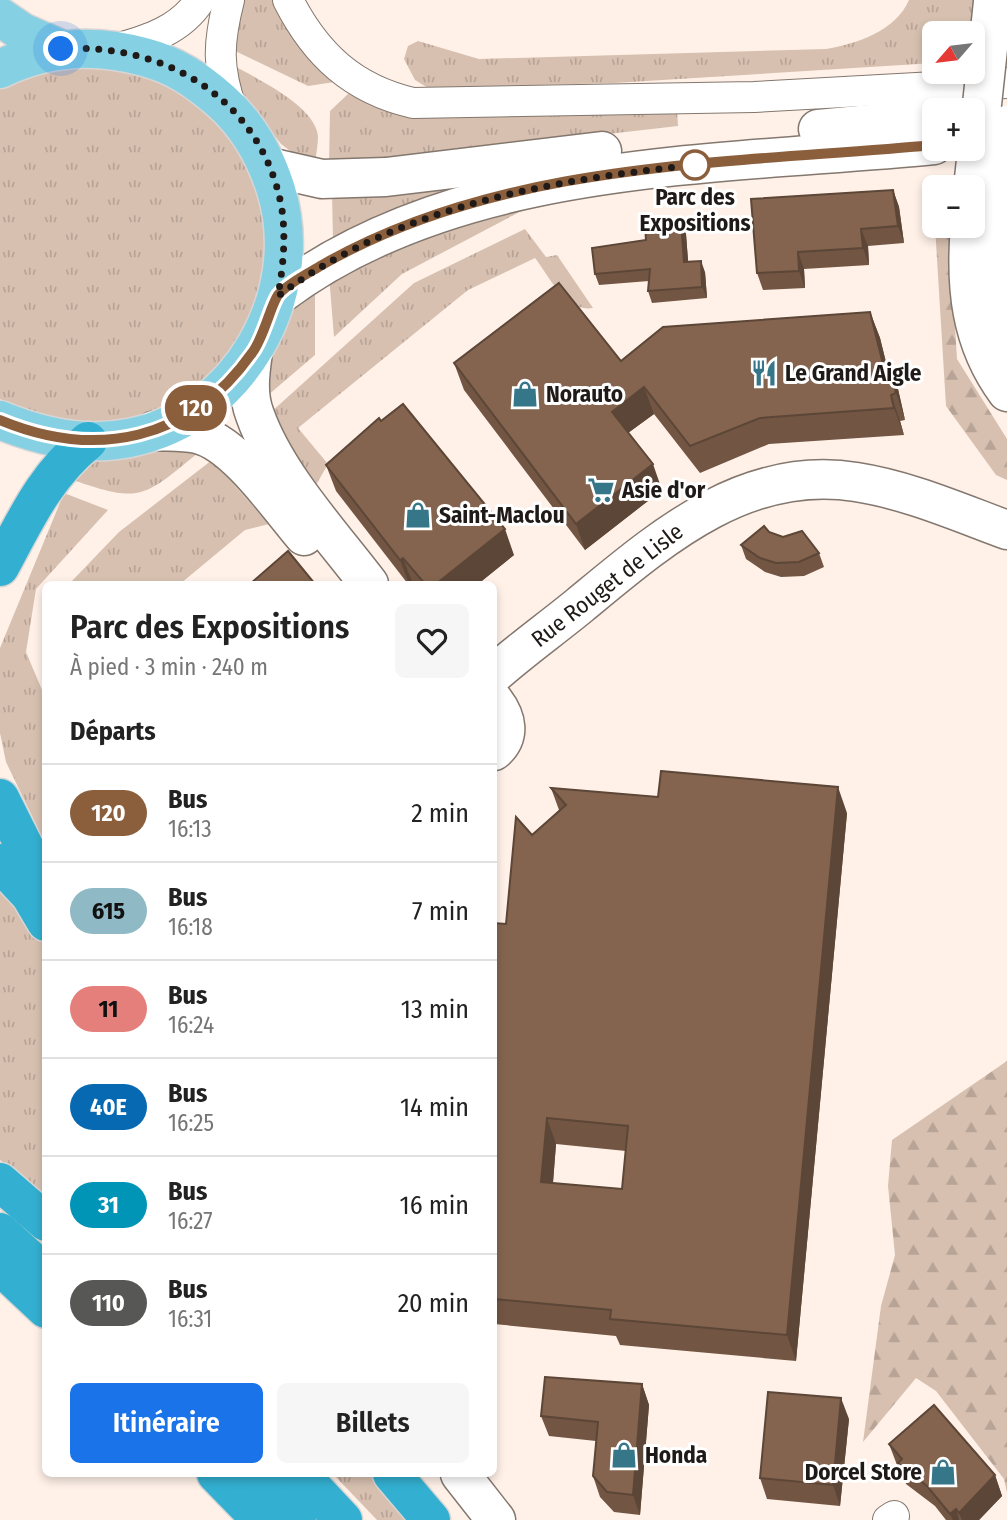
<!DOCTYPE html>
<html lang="fr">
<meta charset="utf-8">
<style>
body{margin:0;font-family:"Fira Sans Condensed",sans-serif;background:#f6f6f6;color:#222;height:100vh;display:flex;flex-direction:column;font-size:26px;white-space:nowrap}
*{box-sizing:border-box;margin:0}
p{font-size:23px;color:#767676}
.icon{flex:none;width:38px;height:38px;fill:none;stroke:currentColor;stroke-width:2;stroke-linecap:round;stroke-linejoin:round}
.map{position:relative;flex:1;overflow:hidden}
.sheet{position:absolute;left:42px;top:581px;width:455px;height:896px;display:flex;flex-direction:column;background:#fff;border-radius:10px;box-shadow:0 4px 10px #0003}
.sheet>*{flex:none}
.badge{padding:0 14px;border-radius:23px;font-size:24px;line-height:46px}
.needle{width:46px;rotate:242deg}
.controls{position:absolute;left:922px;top:21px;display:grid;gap:14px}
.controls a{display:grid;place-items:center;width:63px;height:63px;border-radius:10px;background:#fff;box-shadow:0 4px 10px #0003;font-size:35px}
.you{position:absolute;width:35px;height:35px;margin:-18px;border:5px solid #fff;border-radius:50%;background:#1a73e8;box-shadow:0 0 0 10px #1a73e833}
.map>.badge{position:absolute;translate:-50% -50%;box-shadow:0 0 0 4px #fff}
h2{padding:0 28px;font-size:26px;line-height:63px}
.round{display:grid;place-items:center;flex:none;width:74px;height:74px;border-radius:10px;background:#f6f6f6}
.headline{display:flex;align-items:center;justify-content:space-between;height:119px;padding:0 28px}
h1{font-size:33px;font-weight:600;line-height:52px}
.action{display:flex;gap:14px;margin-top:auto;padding:14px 28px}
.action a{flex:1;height:80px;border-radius:10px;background:#1a73e8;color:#fff;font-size:28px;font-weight:600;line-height:80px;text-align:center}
.action a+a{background:#f6f6f6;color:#222}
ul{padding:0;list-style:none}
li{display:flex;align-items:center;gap:21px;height:98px;padding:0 28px;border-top:2px solid #e0e0e0}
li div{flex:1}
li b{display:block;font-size:26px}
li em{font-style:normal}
li .badge{min-width:77px;font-weight:700;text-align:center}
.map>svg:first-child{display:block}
.grass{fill:url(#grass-tufts)}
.forest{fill:url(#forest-firs)}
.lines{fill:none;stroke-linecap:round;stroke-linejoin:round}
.street-casing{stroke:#83776e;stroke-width:32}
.secondary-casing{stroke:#83776e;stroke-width:41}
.primary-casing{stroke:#d7d6d5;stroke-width:41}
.highway-casing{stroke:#d7d6d5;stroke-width:41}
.street{stroke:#fff;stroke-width:30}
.secondary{stroke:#fff;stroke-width:38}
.primary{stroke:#85d0e3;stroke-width:38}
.highway{stroke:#33b0d1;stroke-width:38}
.secondary-bridge-casing{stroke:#83776e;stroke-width:41;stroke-linecap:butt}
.secondary-bridge{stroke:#fff;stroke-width:38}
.wall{fill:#725643;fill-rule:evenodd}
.shaded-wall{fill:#5c4637}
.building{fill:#84644e;stroke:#5c4637;stroke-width:2;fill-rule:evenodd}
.line-casing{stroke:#fff;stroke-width:16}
.line{stroke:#8b5e3c;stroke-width:10}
.walk{stroke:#1f1a17;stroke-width:7;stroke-dasharray:0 12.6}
.stop-dot{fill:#fff;stroke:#8b5e3c;stroke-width:3.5}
.labels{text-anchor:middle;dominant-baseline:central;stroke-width:6;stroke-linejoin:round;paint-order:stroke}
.stop-label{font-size:23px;font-weight:bold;fill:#1f1a17;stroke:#fff}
.poi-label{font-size:23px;font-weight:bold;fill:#1f1a17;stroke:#fff;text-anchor:start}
.street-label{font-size:23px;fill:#1f1a17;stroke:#fff}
</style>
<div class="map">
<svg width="1007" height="1520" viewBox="0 0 1007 1520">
<defs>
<pattern id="grass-tufts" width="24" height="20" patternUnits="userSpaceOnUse" patternTransform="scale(1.75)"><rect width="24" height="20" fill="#d7c0b0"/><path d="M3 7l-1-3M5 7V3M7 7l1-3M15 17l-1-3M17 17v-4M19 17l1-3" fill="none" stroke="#b8a497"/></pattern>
<pattern id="forest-firs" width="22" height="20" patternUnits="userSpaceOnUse" patternTransform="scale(1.75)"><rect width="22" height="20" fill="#d7c0b0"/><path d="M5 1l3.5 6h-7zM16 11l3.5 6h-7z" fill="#b8a497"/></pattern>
</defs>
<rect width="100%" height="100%" fill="#fff1e8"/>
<g class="grass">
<path d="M241,0H277L341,81L308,86L229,48Z"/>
<path d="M909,0H979L973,33H934V63L614,83L428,88L415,80L404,59L408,46L418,41L479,59L826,49C856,44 896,31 909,0Z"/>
<path d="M231,64C255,78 315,105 318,136C318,145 316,155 315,163L302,160L281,144L234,85Z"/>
<path d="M95,65C130,71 165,77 194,99C322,195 271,398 112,421C75,427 33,419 0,399V88L44,70Z"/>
<path d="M348,94L365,96L433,118L677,109L678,126L329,166L330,111Z"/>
<path d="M470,183V188L333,240L332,193Z"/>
<path d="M522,207L523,210L402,274L334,337L329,275L440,230Z"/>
<path d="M525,229L546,257L557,255L593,308C566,313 549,276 535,258L468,290L298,428L328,464L316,485L292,458L270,413L414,283Z"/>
<path d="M315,286V355L260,402L259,383L297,301Z"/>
<path d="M170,443L199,452C143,498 141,504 70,479L90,461Z"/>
<path d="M212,460L269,524L245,530L180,584H69L119,532Z"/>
<path d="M64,493L108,510L36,589L26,652L45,697V843L6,762L0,733V648Z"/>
<path d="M0,881L45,940V1199L0,1160Z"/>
<path d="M333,1474H371L408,1520H377Z"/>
</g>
<g class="forest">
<path d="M935,226H949L957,359L1007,439V480L996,475L946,406Z"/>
<path d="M1007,1061V1493L1004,1479L936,1391L916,1378L863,1442L881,1306L895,1255L888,1186L892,1140Z"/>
</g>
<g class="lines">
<g class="street-casing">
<g id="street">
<path d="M229,0C218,43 217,68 232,110"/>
<path d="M288,0C316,55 353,89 413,103L754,97L1007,83"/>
<path d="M116,49C148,40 181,30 200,0"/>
<path d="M888,1520L894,1516"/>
</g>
</g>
<g class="secondary-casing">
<g id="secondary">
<path d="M818,129L934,118"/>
<path d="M269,167L322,179L386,177L602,151"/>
<path d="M1000,190L994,280L1007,341"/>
<path d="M970,226C965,286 970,342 1007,392"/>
<path d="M278,296C458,159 719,166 934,145"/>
<path d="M253,352C250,373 247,395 255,415C276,475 331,534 369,584"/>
<path d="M153,431C167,432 183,431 197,434C236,443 278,506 304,536"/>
<path d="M494,674C521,650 552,628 580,605C660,539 745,464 856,482C908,490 958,512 1007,530"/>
<path d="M494,701C507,718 511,736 494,751"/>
<path d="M460,1474L496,1520"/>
</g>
</g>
<g class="primary-casing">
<g id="primary">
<path d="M0,17L22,32L61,49"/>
<path d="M0,69C47,46 94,43 144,57C175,65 197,80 221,101C248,125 265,155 276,190C308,295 239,417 129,438C85,447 41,437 0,420"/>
</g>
</g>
<g class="highway-casing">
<g id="highway">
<path d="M0,567C26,519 45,476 88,441"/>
<path d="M0,798L46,890"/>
<path d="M0,863L30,895L46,922"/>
<path d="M0,1182L46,1222"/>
<path d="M0,1232L46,1274"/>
<path d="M0,1266L46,1309"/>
<path d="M216,1474L261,1520"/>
<path d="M252,1474L297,1520"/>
<path d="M300,1474L343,1520"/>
<path d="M392,1474L431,1520"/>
</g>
</g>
<use href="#street" class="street"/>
<use href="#secondary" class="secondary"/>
<use href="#primary" class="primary"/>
<use href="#highway" class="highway"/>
<g class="secondary-bridge-casing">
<g id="secondary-bridge">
<path d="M973,188L993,2"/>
<path d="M1000,190L1007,125"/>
</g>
</g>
<use href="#secondary-bridge" class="secondary-bridge"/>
</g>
<g class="wall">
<path d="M893,190L899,207L904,243L868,246L869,265L804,269L805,288L763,290L757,273Z"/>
<path d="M681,222L686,234L688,261L705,272L707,298L652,303L648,291L649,281L599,285L595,274L646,240Z"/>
<path d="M870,312L880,338L886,363L898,389L905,420L900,421L904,435L769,444L700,473L654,414L628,433L662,490L585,550L464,390L454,363L621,361Z"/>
<path d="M326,465L514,555L478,584H408L336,491Z"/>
<path d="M769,532L819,553L824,567L804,576L781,577L765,572L746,559L741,545Z"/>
<path d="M551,788L847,813L796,1361L620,1345L616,1336L494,1324V923L506,924L532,835L559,810ZM556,1144L626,1151L622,1189L553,1183Z"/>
<path d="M642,1384L649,1405L640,1515L614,1512L600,1497L593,1476L596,1441L549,1436L541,1416Z"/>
<path d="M849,1419L840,1506L767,1499L760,1478Z"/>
<path d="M889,1444L995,1475L1002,1496L979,1520H946L935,1506L906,1484L901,1469L897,1465Z"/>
</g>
<g class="shaded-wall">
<path d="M893,190L899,207L904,243L898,226Z"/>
<path d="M681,222L686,234L689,273L684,262Z"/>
<path d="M861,229L868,246L869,265L863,248Z"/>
<path d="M798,252L804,269L805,288L799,271Z"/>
<path d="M701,261L705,272L707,298L702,287Z"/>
<path d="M870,312L880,338L893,390L883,364Z"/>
<path d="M888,362L898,389L905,420L896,393Z"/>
<path d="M644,387L654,414L621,438L612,412Z"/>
<path d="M891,395L900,421L904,435L894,408Z"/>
<path d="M653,464L662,490L585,550L576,524Z"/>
<path d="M505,529L514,555L478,584H436Z"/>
<path d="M403,558L413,584H409L400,560Z"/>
<path d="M838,787L847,813L796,1361L787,1335Z"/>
<path d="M547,1118L556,1144L551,1207L541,1182Z"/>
<path d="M642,1384L649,1405L640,1515L633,1495Z"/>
<path d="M841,1398L849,1419L840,1506L833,1485Z"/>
<path d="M995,1475L1002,1496L979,1520H962L959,1513Z"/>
<path d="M956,1509L959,1520H953L950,1514Z"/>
</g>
<g class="building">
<path d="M893,190L898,226L861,229L863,248L798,252L799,271L757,273L751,199Z"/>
<path d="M681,222L684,262L701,261L702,287L648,291L650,269L595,274L592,248L646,240L645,225Z"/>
<path d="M559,283L621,361L663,327L870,312L883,364L888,362L896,393L891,395L894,408L760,418L690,446L644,387L612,412L653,464L576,524L454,363Z"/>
<path d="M403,404L505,529L436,584H425L403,558L400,560L326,465L379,418L381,421Z"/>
<path d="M764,526L769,532L783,537L802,531L819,553L799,562L776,563L760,558L741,545Z"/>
<path d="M288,551L315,584H250Z"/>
<path d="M661,771L838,787L787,1335L610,1319L611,1310L494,1299V923L506,924L516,817L532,835L566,805L551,788L658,797ZM547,1118L628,1126L622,1189L541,1182Z"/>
<path d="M545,1377L642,1384L633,1495L607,1492L593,1476L598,1422L541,1416Z"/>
<path d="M768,1392L841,1398L833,1485L760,1478Z"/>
<path d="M934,1405L995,1475L959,1513L956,1509L950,1514L927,1486L898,1463L902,1459L889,1444Z"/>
</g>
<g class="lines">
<g class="line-casing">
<path id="line" d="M0,420C96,460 190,441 252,353C264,337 270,307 278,295C288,283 309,273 322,265C505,160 730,164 934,145"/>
</g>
<use href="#line" class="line"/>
<path class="walk" d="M61,49C166,42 264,101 282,210C286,239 283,267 278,296C400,204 557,179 705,164L695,165"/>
</g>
<defs>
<g id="restaurant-bare" transform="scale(2.1)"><path d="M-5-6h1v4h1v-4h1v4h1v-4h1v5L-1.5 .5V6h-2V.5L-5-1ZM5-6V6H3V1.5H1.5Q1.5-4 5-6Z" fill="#357689" stroke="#fff" stroke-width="2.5" paint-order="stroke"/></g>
<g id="shop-bare" transform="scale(2.1)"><path d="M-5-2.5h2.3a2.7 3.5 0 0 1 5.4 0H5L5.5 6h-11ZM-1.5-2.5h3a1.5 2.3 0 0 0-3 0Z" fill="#357689" stroke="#fff" stroke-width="2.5" paint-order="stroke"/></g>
<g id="supermarket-bare" transform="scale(2.1)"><path d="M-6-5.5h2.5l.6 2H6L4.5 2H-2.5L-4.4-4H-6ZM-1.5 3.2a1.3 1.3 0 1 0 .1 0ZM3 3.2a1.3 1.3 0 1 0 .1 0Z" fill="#357689" stroke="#fff" stroke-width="2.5" paint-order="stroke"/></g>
</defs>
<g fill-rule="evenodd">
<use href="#restaurant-bare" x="764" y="373"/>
<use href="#shop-bare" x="525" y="394"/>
<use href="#supermarket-bare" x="601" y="490"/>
<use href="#shop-bare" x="418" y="515"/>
<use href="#shop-bare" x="624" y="1455"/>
<use href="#shop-bare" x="943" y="1472"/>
</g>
<circle class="stop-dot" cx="695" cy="165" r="14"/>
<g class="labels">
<g class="stop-label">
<text x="695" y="197">Parc des<tspan x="695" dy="26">Expositions</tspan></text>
</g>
<g class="poi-label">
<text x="785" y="373">Le Grand Aigle</text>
<text x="546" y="394">Norauto</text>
<text x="622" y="490">Asie d'or</text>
<text x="439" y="515">Saint-Maclou</text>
<text x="645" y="1455">Honda</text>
<text x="922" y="1472" text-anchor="end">Dorcel Store</text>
</g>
<g class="street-label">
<text transform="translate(607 585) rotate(-38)">Rue Rouget de Lisle</text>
</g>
</g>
</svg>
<div class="controls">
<a><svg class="needle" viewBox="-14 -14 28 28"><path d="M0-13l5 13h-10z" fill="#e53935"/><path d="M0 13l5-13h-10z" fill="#767676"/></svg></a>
<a>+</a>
<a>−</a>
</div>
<div class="you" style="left:61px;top:49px"></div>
<b class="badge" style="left:196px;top:408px;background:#8b5e3c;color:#fff">120</b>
<section class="sheet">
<div class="headline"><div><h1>Parc des Expositions</h1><p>À pied · 3 min · 240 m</p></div><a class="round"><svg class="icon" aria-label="heart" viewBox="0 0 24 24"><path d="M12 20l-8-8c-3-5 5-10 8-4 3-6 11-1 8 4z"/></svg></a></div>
<h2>Départs</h2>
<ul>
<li><span class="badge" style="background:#8b5e3c;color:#fff">120</span><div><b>Bus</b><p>16:13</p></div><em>2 min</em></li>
<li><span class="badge" style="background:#8eb9c5;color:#111">615</span><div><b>Bus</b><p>16:18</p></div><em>7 min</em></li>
<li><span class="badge" style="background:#e47f7b;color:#111">11</span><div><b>Bus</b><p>16:24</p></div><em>13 min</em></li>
<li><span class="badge" style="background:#0669b2;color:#fff">40E</span><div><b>Bus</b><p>16:25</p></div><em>14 min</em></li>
<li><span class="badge" style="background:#0094b7;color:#fff">31</span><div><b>Bus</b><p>16:27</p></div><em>16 min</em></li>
<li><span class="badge" style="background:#575756;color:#fff">110</span><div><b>Bus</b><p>16:31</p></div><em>20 min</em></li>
</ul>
<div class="action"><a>Itinéraire</a><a>Billets</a></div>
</section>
</div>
